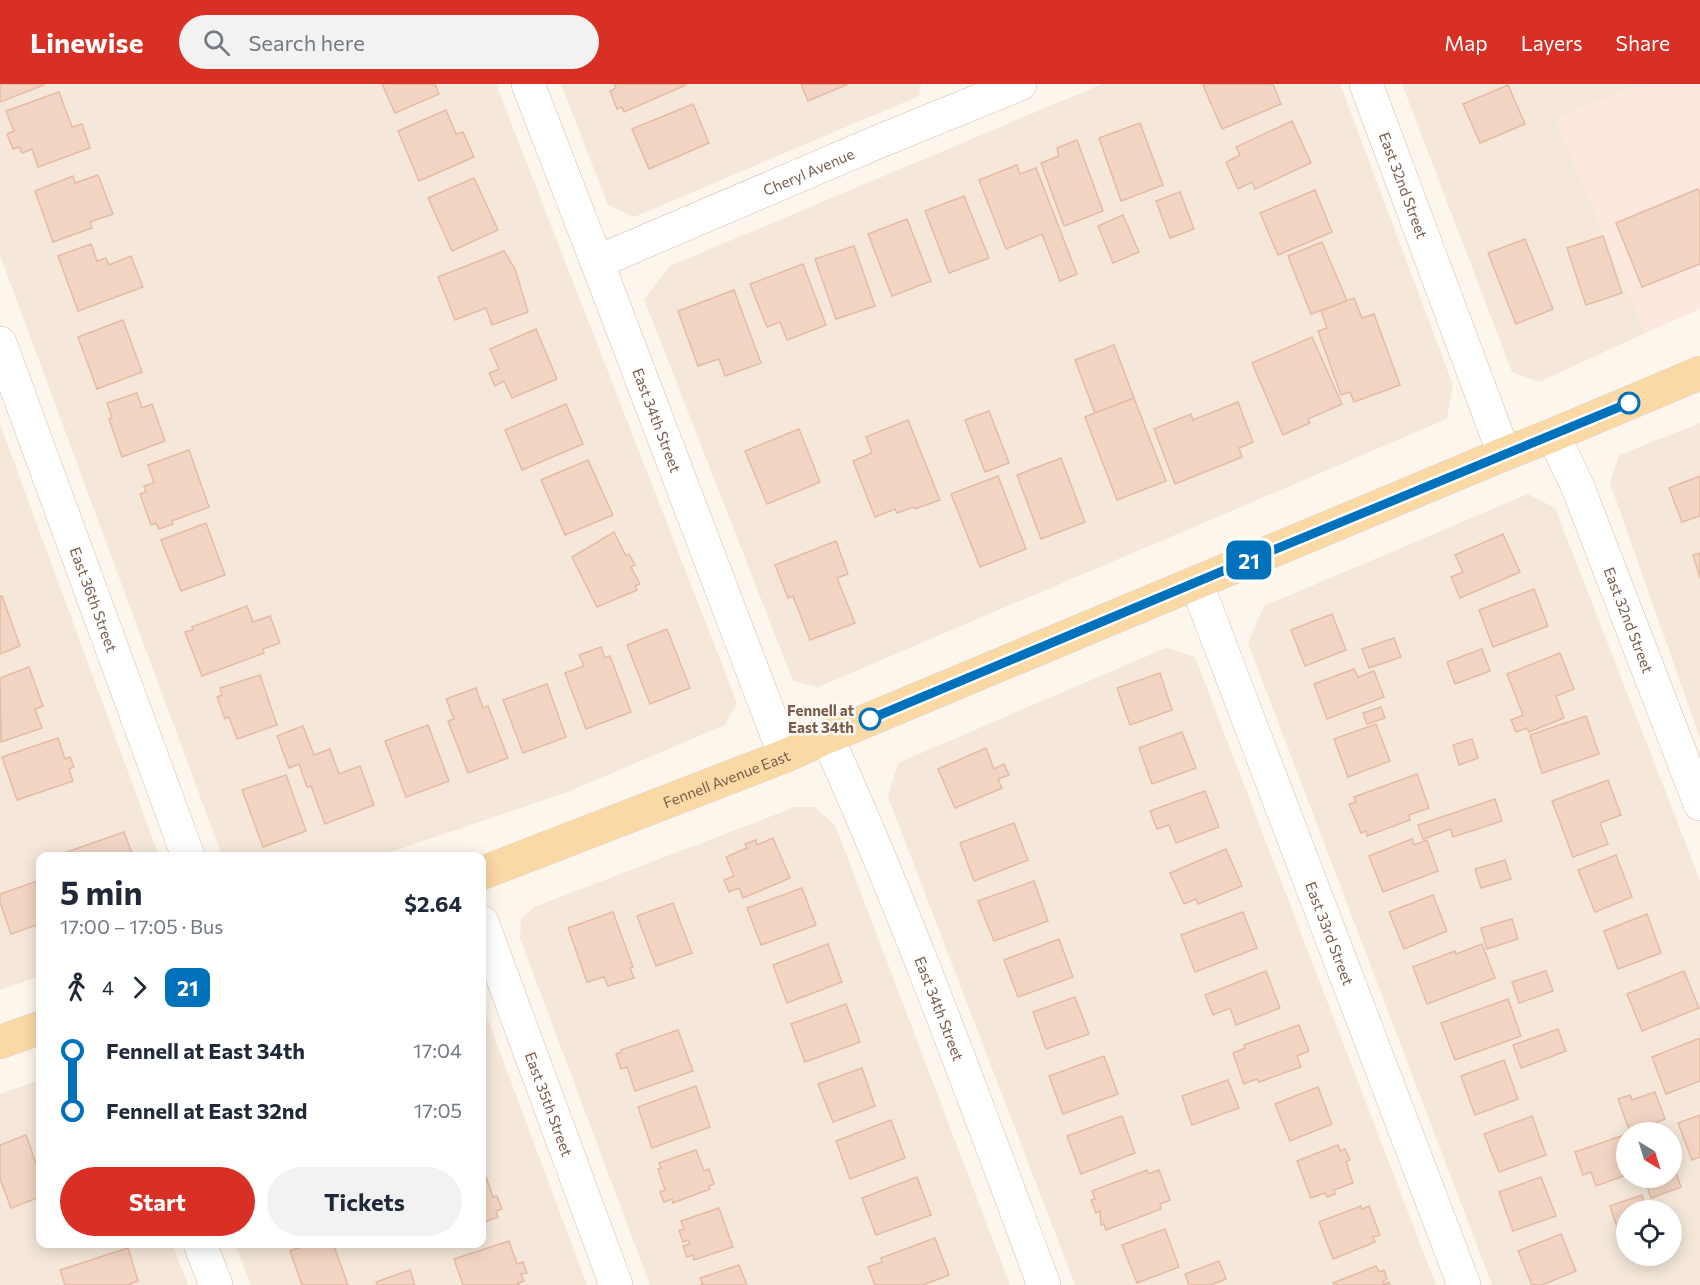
<!DOCTYPE html>
<meta charset="utf-8">
<style>
body{margin:0;font-family:Commissioner,sans-serif;background:#f2f2f3;color:#1f2937;height:100vh;display:flex;flex-direction:column;font-size:22px;white-space:nowrap}
*{box-sizing:border-box;margin:0}
p{font-size:20px;color:#747a83}
.icon{flex:none;width:33px;height:33px;fill:none;stroke:currentColor;stroke-width:2;stroke-linecap:round;stroke-linejoin:round}
.map{position:relative;flex:1;overflow:hidden}
.panel{position:absolute;left:36px;top:768px;width:450px;height:396px;display:flex;flex-direction:column;background:#fff;border-radius:12px;box-shadow:0 3px 15px #0003}
.panel>*{flex:none}
.badge{padding:0 12px;border-radius:9px;font-size:21px;line-height:39px}
.needle{width:39px;rotate:142deg}
.buttons{position:absolute;left:1616px;top:1038px;display:grid;gap:12px}
.buttons a{display:grid;place-items:center;width:66px;height:66px;border-radius:50%;background:#fff;box-shadow:0 3px 15px #0003;font-size:30px}
.map>.badge{position:absolute;translate:-50% -50%;box-shadow:0 0 0 3px #fff}
.legs{display:flex;align-items:center;gap:9px;height:66px;padding:0 24px;font-size:20px}
.legs p{margin-inline-start:auto}
.head{display:flex;align-items:center;justify-content:space-between;height:102px;padding:0 24px}
h1{font-size:33px;font-weight:700;line-height:45px}
.button{display:flex;gap:12px;margin-top:auto;padding:12px 24px}
.button a{flex:1;height:69px;border-radius:36px;background:#d93025;color:#fff;font-size:24px;font-weight:700;line-height:69px;text-align:center}
.button a+a{background:#f2f2f3;color:#1f2937}
ul{padding:0 24px;list-style:none}
li{display:flex;align-items:center;gap:21px;height:60px;font-size:22px}
li i{display:grid;place-items:center;width:9px;height:100%;margin:0 8px;background:currentColor}
li i::after{content:'';width:15px;height:15px;margin:-8px;border:4px solid;border-radius:50%;background:#fff}
li p{margin-inline-start:auto}
li:first-child i{background:linear-gradient(#0000 50%,currentColor 0)}
li:last-child i{background:linear-gradient(currentColor 50%,#0000 0)}
header{display:flex;align-items:center;gap:36px;box-sizing:border-box;height:84px;padding:0 30px;background:#d93025;color:#fff}
header strong{font-size:28px}
nav{display:flex;gap:33px;margin-inline-start:auto;font-size:21px}
.search{width:420px;height:54px;background:#f2f2f3;display:flex;align-items:center;gap:15px;box-sizing:border-box;padding:0 21px;border-radius:33px;color:#747a83;font-size:22px}
.map>svg:first-child{display:block}
.residential{fill:#f5e8da;fill-rule:evenodd}
.commercial{fill:#fde8e0}
.building{fill:#f3d5c3;stroke:#e6bba3;stroke-width:1.5}
.lines{fill:none;stroke-linecap:round;stroke-linejoin:round}
.minor-casing{stroke:#d1beb0;stroke-width:34}
.major-casing{stroke:#dad1cd;stroke-width:34}
.minor{stroke:#fff;stroke-width:33}
.major{stroke:#fbd9a5;stroke-width:33}
.line-1-casing{stroke:#fff;stroke-width:14}
.line-1{stroke:#0072bc;stroke-width:9}
.stop-1-dot{fill:#fff;stroke:#0072bc;stroke-width:3}
.labels{text-anchor:middle;dominant-baseline:central;stroke-width:5;stroke-linejoin:round;paint-order:stroke}
.street-label{font-size:15px;fill:#7a5c4d;stroke:#fffaf3}
.stop-label{font-size:15px;font-weight:bold;fill:#7a5c4d;stroke:#fffaf3;text-anchor:end}
</style>
<header>
<strong>Linewise</strong>
<div class="search"><svg class="icon" aria-label="search" viewBox="0 0 24 24"><circle cx="10" cy="10" r="6"/><path d="M15 15l6 6"/></svg>Search here</div>
<nav><a>Map</a><a>Layers</a><a>Share</a></nav>
</header>
<div class="map">
<svg width="1700" height="1201" viewBox="0 0 1700 1201">
<rect width="100%" height="100%" fill="#fdf6ec"/>
<g class="residential">
<path d="M0,0H496L737,619L725,641L565,709L379,772H222L0,171Z"/>
<path d="M561,0H921L919,12L634,133L608,121Z"/>
<path d="M1102,0H1340L1453,301L1447,335L818,603L793,597L644,215L670,182Z"/>
<path d="M1402,0H1641L1556,35L1645,249L1539,298L1512,288Z"/>
<path d="M1700,339V654L1610,399L1619,371Z"/>
<path d="M0,340L159,772H40V892L0,906Z"/>
<path d="M1528,410L1555,424L1700,796V1201H1492L1248,559L1264,522ZM1626,1048H1671V1094H1626ZM1626,1126H1671V1172H1626Z"/>
<path d="M1166,564L1195,573L1436,1201H1075L888,713L898,679Z"/>
<path d="M795,723H815L835,741L1010,1201H650L520,854L521,835L534,823Z"/>
<path d="M482,920L587,1201H251L235,1160H482Z"/>
<path d="M40,996V1160H172L188,1201H0V1010Z"/>
</g>
<path class="commercial" d="M1641,0H1700V225L1645,249L1556,35Z"/>
<g class="building">
<path d="M0,0H44V1L0,18Z"/>
<path d="M382,0H435L439,10L395,29Z"/>
<path d="M614,0H686V1L624,28L622,23L617,25L610,7L616,4Z"/>
<path d="M801,0H848L808,17Z"/>
<path d="M1206,0H1273L1281,20L1222,45L1203,1Z"/>
<path d="M1508,1L1525,40L1480,59L1463,20Z"/>
<path d="M59,8L72,43L82,40L90,64L38,83L32,65L22,69L19,63L13,65L7,50L14,47L6,27Z"/>
<path d="M693,20L709,59L649,85L632,45Z"/>
<path d="M446,26L456,50L463,48L474,73L419,97L398,47Z"/>
<path d="M1292,37L1311,79L1255,105L1252,98L1238,105L1226,78L1240,71L1236,63Z"/>
<path d="M1140,39L1163,101L1121,117L1099,54Z"/>
<path d="M1077,56L1103,127L1064,142L1041,79L1059,72L1057,64Z"/>
<path d="M1017,81L1020,90L1036,84L1077,190L1060,197L1042,150L1006,165L979,96Z"/>
<path d="M98,91L113,130L90,138L92,144L53,158L35,107L73,92L75,99Z"/>
<path d="M474,94L498,146L452,167L428,114Z"/>
<path d="M1698,105L1700,110V180L1642,203L1616,139Z"/>
<path d="M1315,106L1332,148L1278,171L1260,129Z"/>
<path d="M1180,108L1194,145L1170,154L1156,117Z"/>
<path d="M964,112L989,174L949,189L925,127Z"/>
<path d="M1123,131L1139,168L1113,179L1098,142Z"/>
<path d="M907,135L931,197L892,212L868,150Z"/>
<path d="M1603,152L1622,209L1586,221L1567,164Z"/>
<path d="M1525,155L1553,225L1516,240L1488,169Z"/>
<path d="M1322,158L1347,217L1311,230L1288,172Z"/>
<path d="M91,160L97,177L106,174L109,181L131,172L143,203L78,227L58,172Z"/>
<path d="M854,162L875,222L836,235L815,175Z"/>
<path d="M504,167L515,185L528,228L492,241L486,224L455,236L438,193Z"/>
<path d="M803,180L826,241L787,256L780,238L767,243L750,200Z"/>
<path d="M734,206L761,279L725,292L719,275L698,282L678,227Z"/>
<path d="M1354,214L1362,234L1374,230L1400,301L1354,318L1350,308L1341,311L1318,247L1327,244L1321,227Z"/>
<path d="M123,236L142,288L97,305L78,253Z"/>
<path d="M536,245L557,295L512,314L504,297L495,302L489,289L499,285L490,265Z"/>
<path d="M1312,253L1342,320L1308,335L1310,339L1283,351L1252,279Z"/>
<path d="M1114,261L1134,314L1095,329L1075,276Z"/>
<path d="M137,309L142,324L152,320L165,357L122,373L109,335L112,334L107,319Z"/>
<path d="M1134,314L1166,397L1117,416L1085,333Z"/>
<path d="M1238,318L1253,358L1239,364L1242,373L1175,400L1154,345L1191,330L1193,336Z"/>
<path d="M566,320L583,360L522,386L505,346Z"/>
<path d="M989,327L1009,379L985,388L965,336Z"/>
<path d="M908,336L940,416L915,425L913,423L897,429L895,425L875,433L853,377L872,369L866,353Z"/>
<path d="M799,345L820,398L767,420L745,367Z"/>
<path d="M189,366L209,423L172,437L173,440L159,445L156,439L151,441L140,410L146,408L144,402L154,399L148,381Z"/>
<path d="M1061,374L1085,438L1041,455L1017,391Z"/>
<path d="M588,376L613,431L565,451L541,396Z"/>
<path d="M998,392L1026,465L980,483L951,410Z"/>
<path d="M1700,392V432L1682,438L1669,404Z"/>
<path d="M206,439L225,491L181,507L161,456Z"/>
<path d="M614,448L626,472L629,470L635,481L631,483L640,500L635,502L637,506L597,523L572,473Z"/>
<path d="M1503,450L1520,488L1460,514L1451,493L1463,488L1455,471Z"/>
<path d="M836,457L848,490L837,494L855,539L810,556L793,512L788,514L775,481Z"/>
<path d="M1700,469V494L1693,471Z"/>
<path d="M1534,505L1548,542L1493,563L1479,526Z"/>
<path d="M0,512H2L20,562L0,570Z"/>
<path d="M247,522L253,538L270,532L280,559L263,565L264,569L202,592L185,548L193,546L192,543Z"/>
<path d="M1332,530L1346,566L1305,582L1291,546Z"/>
<path d="M667,545L690,604L650,620L627,561Z"/>
<path d="M1394,554L1401,573L1369,584L1362,565Z"/>
<path d="M601,563L605,574L610,572L631,628L586,645L565,589L584,582L579,571Z"/>
<path d="M1482,565L1490,587L1455,600L1447,578Z"/>
<path d="M1560,569L1574,605L1556,612L1564,634L1529,648L1527,644L1516,648L1511,636L1523,631L1507,590Z"/>
<path d="M29,583L43,622L35,625L42,644L1,658L0,594Z"/>
<path d="M1354,585L1358,593L1374,587L1384,613L1327,635L1314,600Z"/>
<path d="M1160,589L1172,626L1130,641L1117,604Z"/>
<path d="M260,591L277,641L237,655L229,633L225,635L217,613L222,611L220,604Z"/>
<path d="M547,600L566,653L523,669L503,616Z"/>
<path d="M476,604L483,624L488,622L508,674L468,689L448,637L454,635L446,615Z"/>
<path d="M1381,623L1385,634L1367,640L1363,629Z"/>
<path d="M1586,632L1599,670L1542,689L1530,651Z"/>
<path d="M1376,640L1390,677L1348,693L1334,655Z"/>
<path d="M428,641L449,697L406,713L385,657Z"/>
<path d="M303,642L314,671L330,665L339,690L360,682L374,721L325,740L311,702L307,703L299,680L289,684L277,652Z"/>
<path d="M1182,648L1196,684L1152,700L1139,664Z"/>
<path d="M58,654L65,675L70,673L74,683L69,685L73,697L17,716L2,673Z"/>
<path d="M1472,655L1478,674L1459,681L1453,661Z"/>
<path d="M986,664L994,685L1004,680L1009,691L998,695L1002,704L955,724L938,685Z"/>
<path d="M1417,690L1429,724L1409,731L1410,736L1367,752L1366,747L1361,749L1349,720L1356,718L1354,713Z"/>
<path d="M286,691L306,747L263,763L242,706Z"/>
<path d="M1608,696L1621,731L1600,739L1608,760L1573,773L1552,717Z"/>
<path d="M1205,707L1219,743L1176,759L1169,741L1157,745L1150,727Z"/>
<path d="M1495,715L1502,737L1453,753L1451,745L1423,755L1418,741Z"/>
<path d="M1014,739L1028,776L974,797L960,759Z"/>
<path d="M124,748L133,772H62L61,770Z"/>
<path d="M773,754L790,794L743,814L739,804L729,808L724,796L734,792L726,773L747,764L745,760L756,756L757,761Z"/>
<path d="M1412,755L1414,761L1427,756L1438,787L1383,808L1369,772Z"/>
<path d="M1226,765L1242,802L1198,820L1196,815L1184,820L1170,789Z"/>
<path d="M1616,771L1632,813L1595,828L1578,786Z"/>
<path d="M1505,776L1511,795L1481,804L1475,785Z"/>
<path d="M40,796V840L11,850L0,818V810Z"/>
<path d="M1034,797L1048,837L994,857L978,817Z"/>
<path d="M802,804L816,841L761,861L747,824Z"/>
<path d="M1433,811L1447,847L1404,865L1389,828Z"/>
<path d="M673,819L692,869L656,882L637,832Z"/>
<path d="M613,828L633,883L630,884L634,894L608,902L604,893L587,898L568,844Z"/>
<path d="M1243,828L1257,864L1195,888L1181,851Z"/>
<path d="M1647,830L1661,869L1618,885L1604,847Z"/>
<path d="M1512,835L1518,855L1487,865L1481,844Z"/>
<path d="M1059,855L1073,893L1018,913L1004,876Z"/>
<path d="M828,860L842,898L787,919L773,881Z"/>
<path d="M1482,860L1495,894L1427,920L1413,883L1455,867L1456,870Z"/>
<path d="M1266,887L1280,924L1236,941L1230,924L1213,931L1205,911Z"/>
<path d="M1546,887L1553,907L1519,919L1512,898Z"/>
<path d="M1684,887L1699,924L1642,947L1627,910Z"/>
<path d="M1075,913L1089,950L1046,965L1033,928Z"/>
<path d="M1508,915L1521,952L1455,976L1441,939Z"/>
<path d="M846,920L860,958L805,978L791,940Z"/>
<path d="M1299,941L1309,967L1297,972L1301,983L1259,998L1257,995L1244,1000L1233,969L1245,964L1244,961Z"/>
<path d="M1558,945L1566,967L1521,984L1513,961Z"/>
<path d="M678,946L693,987L635,1007L627,983L621,985L616,970L621,968V966Z"/>
<path d="M1700,954V997L1666,1010L1652,973Z"/>
<path d="M1104,972L1118,1010L1063,1030L1049,992Z"/>
<path d="M1504,976L1518,1015L1475,1031L1461,992Z"/>
<path d="M862,984L875,1022L833,1038L818,1000Z"/>
<path d="M1228,996L1239,1024L1192,1041L1182,1012Z"/>
<path d="M696,1002L710,1043L652,1064L638,1023Z"/>
<path d="M1318,1003L1332,1040L1290,1057L1275,1020Z"/>
<path d="M1655,1008L1665,1035L1630,1048L1618,1015L1630,1011L1632,1016Z"/>
<path d="M1700,1031V1073L1692,1076L1678,1039Z"/>
<path d="M1122,1032L1135,1069L1081,1090L1067,1052Z"/>
<path d="M1532,1032L1546,1071L1499,1088L1484,1050Z"/>
<path d="M891,1036L905,1074L850,1095L836,1057Z"/>
<path d="M26,1051L40,1091V1113L11,1124L0,1095V1061Z"/>
<path d="M1624,1051L1626,1058V1091L1596,1102L1591,1088L1583,1091L1575,1068Z"/>
<path d="M1338,1061L1340,1067L1345,1065L1350,1076L1346,1078L1353,1099L1334,1106L1335,1110L1327,1113L1325,1109L1311,1114L1297,1077Z"/>
<path d="M696,1066L704,1087L709,1085L714,1100L709,1102L710,1105L673,1119L672,1115L664,1118L660,1108L665,1106L658,1085L661,1084L659,1079Z"/>
<path d="M1673,1080L1681,1103L1651,1114L1644,1094H1671V1081Z"/>
<path d="M1147,1086L1148,1090L1159,1086L1170,1116L1160,1120L1161,1125L1106,1146L1104,1140L1101,1141L1100,1127L1096,1129L1091,1116L1095,1115L1092,1107Z"/>
<path d="M485,1090L493,1113L497,1112L502,1125L496,1127L498,1133L482,1139V1091Z"/>
<path d="M917,1093L931,1131L876,1151L862,1114Z"/>
<path d="M1541,1093L1556,1132L1513,1147L1499,1108Z"/>
<path d="M1642,1111L1647,1126H1626V1156L1622,1158L1610,1122Z"/>
<path d="M1361,1122L1362,1125L1369,1122L1380,1151L1373,1153L1375,1158L1333,1175L1319,1138Z"/>
<path d="M719,1124L733,1163L694,1176L693,1171L687,1173L683,1162L690,1160L688,1156L683,1158L679,1146L684,1145L681,1137Z"/>
<path d="M1165,1145L1179,1183L1137,1199L1122,1161Z"/>
<path d="M1561,1150L1576,1187L1542,1201H1532L1518,1167Z"/>
<path d="M935,1154L949,1191L923,1201H875L868,1183L882,1178L881,1174Z"/>
<path d="M509,1157L517,1180L523,1178L527,1189L521,1190L524,1197L518,1199L519,1201H463L454,1175Z"/>
<path d="M310,1160H339L340,1161L334,1162L348,1201H302L290,1167Z"/>
<path d="M128,1164L138,1197L130,1200V1201H65L60,1186Z"/>
<path d="M1219,1177L1226,1195L1211,1201H1189L1185,1190Z"/>
<path d="M739,1181L747,1201H700L703,1200L700,1194Z"/>
<path d="M1376,1182L1379,1188L1384,1186L1387,1195L1383,1197L1384,1200L1389,1198L1390,1201H1334L1333,1199Z"/>
<path d="M410,1186L415,1201H377L376,1198Z"/>
</g>
<g class="lines">
<g class="minor-casing">
<g id="minor">
<path id="s1" d="M528,0L610,212L785,672"/>
<path id="s2" d="M1366,0L1504,370"/>
<path id="s3" d="M597,178L880,57L1020,0"/>
<path id="s4" d="M0,259L188,772"/>
<path id="s5" d="M1553,351L1577,401L1700,720"/>
<path id="s6" d="M1196,498L1464,1201"/>
<path id="s7" d="M827,653C908,832 975,1017 1044,1201"/>
<path id="s8" d="M482,838L616,1201"/>
<path d="M200,1160L216,1201"/>
</g>
</g>
<g class="major-casing">
<g id="major">
<path id="s9" d="M482,789L785,672L827,653L1504,370L1553,351L1700,289"/>
<path d="M0,958L40,944"/>
</g>
</g>
<use href="#minor" class="minor"/>
<use href="#major" class="major"/>
</g>
<g class="lines">
<g class="line-1-casing">
<path id="line-1" d="M870,635L1218,489L1629,319"/>
</g>
<use href="#line-1" class="line-1"/>
</g>
<g class="stop-1-dot">
<circle cx="1629" cy="319" r="10"/>
<circle cx="870" cy="635" r="10"/>
</g>
<g class="labels">
<g class="street-label">
<text stroke="none"><textPath href="#s3" startOffset="230">Cheryl Avenue</textPath></text>
<text stroke="none"><textPath href="#s2" startOffset="108">East 32nd Street</textPath></text>
<text stroke="none"><textPath href="#s1" startOffset="360">East 34th Street</textPath></text>
<text stroke="none"><textPath href="#s4" startOffset="273">East 36th Street</textPath></text>
<text stroke="none"><textPath href="#s5" startOffset="200">East 32nd Street</textPath></text>
<text stroke="none"><textPath href="#s9" startOffset="262">Fennell Avenue East</textPath></text>
<text stroke="none"><textPath href="#s6" startOffset="376">East 33rd Street</textPath></text>
<text stroke="none"><textPath href="#s7" startOffset="294">East 34th Street</textPath></text>
<text stroke="none"><textPath href="#s8" startOffset="194">East 35th Street</textPath></text>
</g>
<g class="stop-label">
<text x="854" y="626">Fennell at<tspan x="854" dy="17">East 34th</tspan></text>
</g>
</g>
</svg>
<div class="buttons">
<a><svg class="needle" viewBox="-14 -14 28 28"><path d="M0-13l5 13h-10z" fill="#e53935"/><path d="M0 13l5-13h-10z" fill="#747a83"/></svg></a>
<a><svg class="icon" aria-label="locate" viewBox="0 0 24 24"><circle cx="12" cy="12" r="6"/><path d="M12 2v4M12 18v4M2 12h4M18 12h4"/></svg></a>
</div>
<b class="badge" style="left:1249px;top:476px;background:#0072bc;color:#fff">21</b>
<section class="panel">
<div class="head"><div><h1>5 min</h1><p>17:00 – 17:05 · Bus</p></div><b>$2.64</b></div>
<div class="legs"><svg class="icon" aria-label="walk" viewBox="0 0 24 24"><circle cx="13" cy="4" r="2"/><path d="M13 8l-2 6 4 7M11 14l-3 7M7 12l3-4h3l4 4"/></svg>4<svg class="icon" aria-label="forward" viewBox="0 0 24 24"><path d="M9 5l7 7-7 7"/></svg><b class="badge" style="background:#0072bc;color:#fff">21</b></div>
<ul>
<li><i style="color:#0072bc"></i><b>Fennell at East 34th</b><p>17:04</p></li>
<li><i style="color:#0072bc"></i><b>Fennell at East 32nd</b><p>17:05</p></li>
</ul>
<div class="button"><a>Start</a><a>Tickets</a></div>
</section>
</div>
